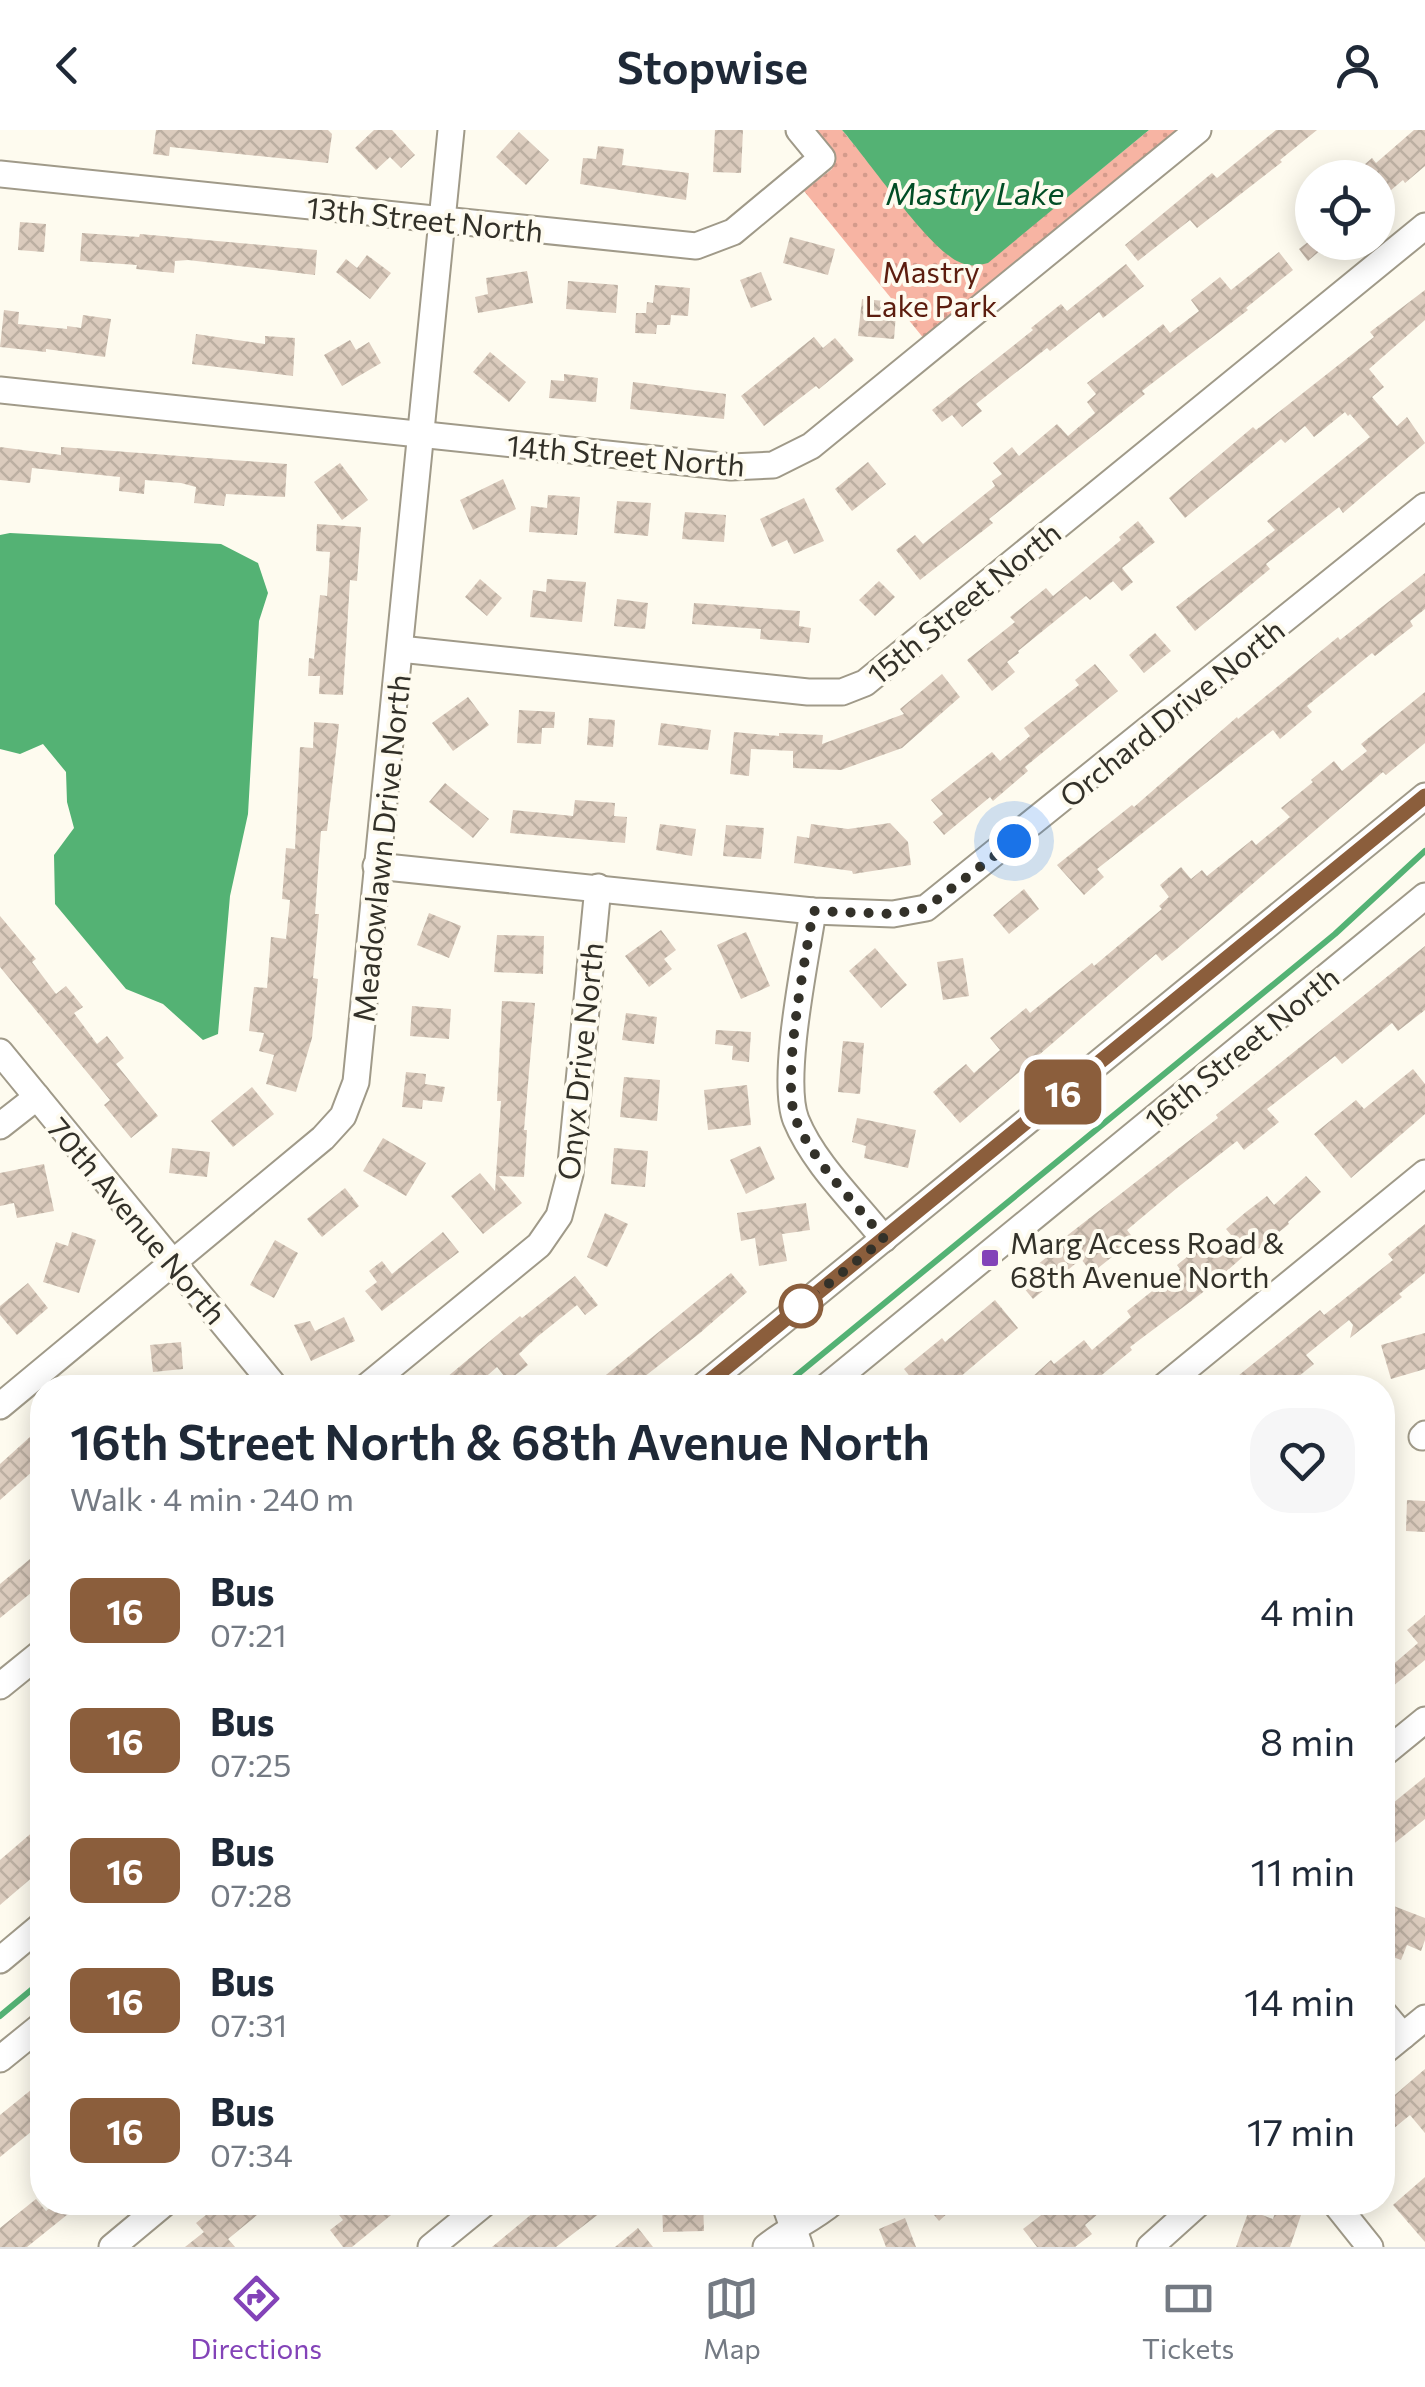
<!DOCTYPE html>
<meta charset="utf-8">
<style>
body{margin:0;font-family:Commissioner,sans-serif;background:#f6f6f7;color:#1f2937;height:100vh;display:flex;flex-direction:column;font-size:38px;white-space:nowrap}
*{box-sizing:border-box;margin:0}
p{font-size:32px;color:#747a83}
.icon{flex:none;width:55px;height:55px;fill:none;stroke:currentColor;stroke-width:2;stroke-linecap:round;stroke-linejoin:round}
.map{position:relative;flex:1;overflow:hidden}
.details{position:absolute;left:30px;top:1245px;width:1365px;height:840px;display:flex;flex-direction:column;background:#fff;border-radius:40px;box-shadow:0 5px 25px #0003}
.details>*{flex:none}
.badge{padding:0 20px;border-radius:15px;font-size:35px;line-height:65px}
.fabs{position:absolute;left:1295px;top:30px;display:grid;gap:20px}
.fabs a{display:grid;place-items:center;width:100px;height:100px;border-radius:50%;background:#fff;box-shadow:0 5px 25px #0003;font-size:50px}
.you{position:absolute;width:50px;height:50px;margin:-25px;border:8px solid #fff;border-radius:50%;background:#1a73e8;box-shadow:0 0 0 15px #1a73e833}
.map>.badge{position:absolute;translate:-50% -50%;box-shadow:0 0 0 5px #fff}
.round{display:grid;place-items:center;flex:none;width:105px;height:105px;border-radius:40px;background:#f6f6f7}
.overview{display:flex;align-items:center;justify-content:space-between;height:170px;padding:0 40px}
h1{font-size:48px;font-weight:600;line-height:75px}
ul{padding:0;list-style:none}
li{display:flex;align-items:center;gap:30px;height:130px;padding:0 40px}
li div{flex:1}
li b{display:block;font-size:38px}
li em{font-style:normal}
li .badge{min-width:110px;font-weight:700;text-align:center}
header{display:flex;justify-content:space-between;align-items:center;height:130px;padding:0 40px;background:#fff;font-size:45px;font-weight:600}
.menu{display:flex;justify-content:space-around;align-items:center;height:140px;border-top:2px solid #e0e1e3;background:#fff;font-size:28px;color:#747a83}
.menu a{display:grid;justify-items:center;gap:5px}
.menu .selected{color:#8343b8}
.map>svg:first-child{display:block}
.park{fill:url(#park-dots)}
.water{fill:#54b274}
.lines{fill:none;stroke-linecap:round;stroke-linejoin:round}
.stream{stroke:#54b274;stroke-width:6}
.building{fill:url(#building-cross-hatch)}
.minor-casing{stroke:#a09a89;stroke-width:29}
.minor{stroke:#fff;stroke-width:25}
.line-casing{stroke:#fff;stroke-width:22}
.line{stroke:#8b5e3c;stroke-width:15}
.walk{stroke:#333129;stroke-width:10;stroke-dasharray:0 18}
.poi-dot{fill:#8343b8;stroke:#fefbef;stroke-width:4}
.stop-dot{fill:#fff;stroke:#8b5e3c;stroke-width:5}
.labels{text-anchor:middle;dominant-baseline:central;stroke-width:8;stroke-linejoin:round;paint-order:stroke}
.street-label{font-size:30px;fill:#333129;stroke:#fefbef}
.park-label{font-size:30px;fill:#5c1d0e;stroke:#fefbef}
.poi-label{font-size:30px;fill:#333129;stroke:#fefbef;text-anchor:start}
.water-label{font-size:32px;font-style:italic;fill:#014d25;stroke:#fefbef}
</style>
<header><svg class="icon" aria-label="back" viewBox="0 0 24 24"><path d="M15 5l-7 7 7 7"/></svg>Stopwise<svg class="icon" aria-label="person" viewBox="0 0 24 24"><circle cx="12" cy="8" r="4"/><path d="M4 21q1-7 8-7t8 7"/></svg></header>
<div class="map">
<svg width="1425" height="2117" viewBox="0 0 1425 2117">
<defs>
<pattern id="park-dots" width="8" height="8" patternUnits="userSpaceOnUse" patternTransform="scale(2.5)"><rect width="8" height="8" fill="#f7b4a3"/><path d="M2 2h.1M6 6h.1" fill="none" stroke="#d49b8c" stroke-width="1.8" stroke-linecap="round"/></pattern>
<pattern id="building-cross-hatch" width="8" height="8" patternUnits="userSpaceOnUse" patternTransform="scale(2.5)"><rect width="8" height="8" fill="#dbcbbd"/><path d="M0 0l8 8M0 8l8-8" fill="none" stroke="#bcafa2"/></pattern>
</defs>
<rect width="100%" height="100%" fill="#fefbef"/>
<path class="park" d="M812,0H842L935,113L988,132L1149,0H1185L925,210L804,61L832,39L833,30Z"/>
<g class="water">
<path d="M842,0H1149L988,133C976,136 969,137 957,131C926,115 869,31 842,0Z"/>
<path d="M10,403L221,414L258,433L268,463L259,491L248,684L230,766L218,904L203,910L163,874L126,859L55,774L54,725L74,698L67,672L66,642L43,614L20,624L0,619V405Z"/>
</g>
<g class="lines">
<g class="stream">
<path d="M781,1258L1335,804L1425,721"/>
<path d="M0,1886L42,1851"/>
</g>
</g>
<g class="building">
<path d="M156,0H328L332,4L328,33L170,17L169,26L153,24Z"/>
<path d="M374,0H392L415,25L401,38L390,27L376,40L355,18Z"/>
<path d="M715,0H743L741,43L713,42Z"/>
<path d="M1276,0H1317L1280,30L1282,32L1197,98L1190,90L1138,131L1125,115L1212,43L1217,48Z"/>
<path d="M1414,0H1425V36L1405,53L1403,50L1378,71V48H1349L1372,28L1376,33Z"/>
<path d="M519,2L549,30L526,55L496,27Z"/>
<path d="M598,16L624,19L622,35L689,43L686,70L580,54L583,28L596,29Z"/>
<path d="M20,92L46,94L44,122L18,120Z"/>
<path d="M82,103L139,107L140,104L317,120L315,145L188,130L175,131L174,143L136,139L137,135L80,131Z"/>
<path d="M790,107L835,119L828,145L783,133Z"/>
<path d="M1308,112H1330L1308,131L1299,119Z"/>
<path d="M1279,122L1293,140L1246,178L1248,180L1142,261L1145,264L989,389L993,393L920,450L896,420L915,405L923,414L995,356L992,351L1002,344L993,333L1012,317L1019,326L1057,294L1068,306L1095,283L1087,272L1096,264L1087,253L1163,194L1170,203L1199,181L1191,170L1220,147L1231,160Z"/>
<path d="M367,125L391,143L370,169L336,142L346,129L357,138Z"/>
<path d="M1126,134L1144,156L1103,188L1099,182L1050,221L1047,218L976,274L982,281L962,297L952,285L942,292L932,280L1033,200L1031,198L1061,174L1067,181Z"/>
<path d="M527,141L533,173L478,183L475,167L488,164L486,148Z"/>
<path d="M761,142L772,170L751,178L740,150Z"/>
<path d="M568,151L618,155L616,183L566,179Z"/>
<path d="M655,155L690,158L688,186L671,185L670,195H657L656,204L635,203L636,183H646L647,172L653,173Z"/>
<path d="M1425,160V190L1369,239L1384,257L1372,267L1397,296L1407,287L1425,313L1343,383L1339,377L1266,434L1270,439L1195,501L1176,477L1275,400L1267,391L1370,307L1350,284L1348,286L1345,282L1314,307L1305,296L1285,313L1281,309L1185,388L1169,368L1253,297L1256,300L1374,207L1370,202Z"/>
<path d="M862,169L897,172L894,209L858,206Z"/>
<path d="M4,180L19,182L18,194L67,199V196L81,198L83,185L111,189L105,227L46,219V222L0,217Z"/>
<path d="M196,204L265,214V206L295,208L293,246L192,234Z"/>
<path d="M814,207L823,218L835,208L854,230L819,259L816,256L764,296L741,266Z"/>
<path d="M350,210L356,220L369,212L381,233L342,256L324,225Z"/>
<path d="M490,222L526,252L509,272L473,242Z"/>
<path d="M564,244L598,248L596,272L549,268L551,250L564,251Z"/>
<path d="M633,252L726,264L724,289L630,279Z"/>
<path d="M0,317L61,325V317L287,334L285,367L226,364L224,376L194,373L196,357L181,353L145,350L144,364L119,361L120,347L32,338L30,353L0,350Z"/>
<path d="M868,332L886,354L852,381L835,359Z"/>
<path d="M340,333L368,370L342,390L314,352Z"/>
<path d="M503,349L516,379L473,400L460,370Z"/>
<path d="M548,365L580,367L577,405L529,402L531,376L547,378Z"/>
<path d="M804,368L824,411L794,424L787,410L772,417L760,389Z"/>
<path d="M617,371L651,373L648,406L614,403Z"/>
<path d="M685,382L726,385L724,412L682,409Z"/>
<path d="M1138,391L1155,412L1122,438L1133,452L1122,461L1113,451L1090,470L1086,466L1018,521L1019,523L1007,532L1015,542L992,561L967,530L1015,492L1010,487L1046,458L1053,466L1121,410L1119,407Z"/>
<path d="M317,394L361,397L357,451L350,450L343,565L319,564L320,546H308L309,528L314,529L320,465L327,466L330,422L316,421Z"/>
<path d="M1425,443V479L1410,491L1413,496L1375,526L1372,523L1307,576L1312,582L1280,609L1273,600L1097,739L1104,747L1084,765L1057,735L1132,675L1134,677L1237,587L1238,589L1338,507L1340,510Z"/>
<path d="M480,449L502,468L487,486L465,467Z"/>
<path d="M547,449L586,452L582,492L530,487L533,460L546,462Z"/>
<path d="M879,451L895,467L875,486L859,470Z"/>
<path d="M617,469L648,473L645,499L614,496Z"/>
<path d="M694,473L800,481L799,496L811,498L809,513L760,509L761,499L692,494Z"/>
<path d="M1155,503L1171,521L1144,543L1129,525Z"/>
<path d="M1095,534L1118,561L1025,637L1028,641L993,671L990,667L944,705L933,692L943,684L931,670L992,622L1000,631L1030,606L1024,598L1079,555L1075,550Z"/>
<path d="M942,544L960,567L902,618L841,640L793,638V621L751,619L749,646L730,644L734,602L779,606V603L823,605L822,614L904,584L900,579Z"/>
<path d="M1425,562V613L1386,645L1383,642L1177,819L1162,831L1156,824L960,993L933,962L966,934L974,943L1000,920L990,908L1026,878L1030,883L1092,833L1094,836L1162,779L1159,776L1169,767L1160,755L1181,737L1191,749L1202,740L1207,746L1252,710L1256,715L1290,687L1281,678L1313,652L1311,650L1334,631L1342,641L1367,621L1361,614Z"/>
<path d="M468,567L489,595L453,621L432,593Z"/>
<path d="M519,580L555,582L554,598H542L541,614L517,613Z"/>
<path d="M589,588L615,590L613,617L587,615Z"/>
<path d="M314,592L339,594L327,701H321L315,784H319L313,848L318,849L312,908L296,962L266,954L274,925L259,921L264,903L249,901L254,857L267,858L271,807L286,809L290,770L282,769L286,718L295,719L300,617L313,618Z"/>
<path d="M661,593L711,600L708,620L658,615Z"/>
<path d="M445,653L489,689L473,708L429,672Z"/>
<path d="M575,670L615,673L614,686L627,687L625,713L510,703L513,680L573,686Z"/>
<path d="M890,693L908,712L911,735L853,744L852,741L794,733L797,706L809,708L811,694L848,699Z"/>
<path d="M660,694L696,699L692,726L656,720Z"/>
<path d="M726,695L764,698L761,729L723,726Z"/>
<path d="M1024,759L1039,779L1009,804L993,785Z"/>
<path d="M429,783L461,796L449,828L417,815Z"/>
<path d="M0,786L36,829L32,832L56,864L66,856L83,877L74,883L97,914L107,906L124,928L116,934L158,986L131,1008L104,975L110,970L0,837Z"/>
<path d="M661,800L676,820L664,829L672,839L649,857L625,826Z"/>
<path d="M746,802L770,856L741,869L717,815Z"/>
<path d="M497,805L544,806L543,844L494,842Z"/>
<path d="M1425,816V880L1398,901L1392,893L1342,934L1335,926L1267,979L1279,992L1244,1020L1237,1011L1177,1058L1127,1100L1134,1109L1092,1143L1081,1129L1033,1169L1018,1151L1066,1111L1064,1108L1218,988L1216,985Z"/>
<path d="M875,818L907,855L881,878L849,841Z"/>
<path d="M963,828L969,866L943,870L937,832Z"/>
<path d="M502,871L535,873L524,1000H527L524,1047L499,1046L522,1073L483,1104L451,1066L480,1043L495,1061L501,971H497Z"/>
<path d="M412,876L451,879L449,909L410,906Z"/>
<path d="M626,883L657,887L654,914L622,910Z"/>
<path d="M716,900L751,902L749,932L732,930L733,916L715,914Z"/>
<path d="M843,911L864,913L860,964L838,962Z"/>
<path d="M1413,939L1425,954V984L1351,1048L1314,1004L1356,970L1364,979Z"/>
<path d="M406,942L426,944L425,954L445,957L442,972L423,970L422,979L402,977Z"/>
<path d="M624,947L660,950L657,991L620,987Z"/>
<path d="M747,955L751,995L708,1000L704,960Z"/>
<path d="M252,957L274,984L233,1017L211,991Z"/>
<path d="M857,988L916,1000L908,1038L864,1028L866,1016L852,1012Z"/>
<path d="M383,1008L426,1033L406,1066L363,1041Z"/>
<path d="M760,1016L775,1049L746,1064L730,1030Z"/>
<path d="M172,1018L210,1022L207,1047L169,1043Z"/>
<path d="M614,1018L648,1021L645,1057L611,1054Z"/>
<path d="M44,1034L54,1081L17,1088L14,1073L0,1076V1043Z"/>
<path d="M1306,1046L1321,1062L1288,1092L1289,1094L1248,1127L1246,1124L1202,1163L1130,1217L1132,1220L1086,1258H1020L1051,1230L1054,1234L1084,1210L1092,1220L1131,1187L1127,1181L1180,1139L1177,1135L1198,1118L1206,1127L1231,1105L1226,1099L1246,1082L1267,1066L1274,1075Z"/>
<path d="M345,1058L359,1076L322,1107L307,1089Z"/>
<path d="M806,1073L810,1100L782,1104L787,1131L759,1136L755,1108L741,1111L737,1083Z"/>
<path d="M605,1083L628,1094L607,1137L587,1127Z"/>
<path d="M1425,1094V1143L1399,1164L1402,1167L1350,1208L1353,1195L1349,1190L1306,1225L1314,1234L1284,1258H1223L1320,1180L1324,1185L1393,1130L1388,1124Z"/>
<path d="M72,1102L96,1110L79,1163L43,1152L56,1112L68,1116Z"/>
<path d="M443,1102L459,1122L382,1181L365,1161L377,1152L369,1141L382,1131L392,1144Z"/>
<path d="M275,1110L298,1123L274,1168L250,1155Z"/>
<path d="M731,1143L747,1162L700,1203L630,1258H590Z"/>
<path d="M575,1146L598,1175L585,1185L577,1175L537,1207L519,1224L528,1235L508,1251L497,1237L473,1258H434L520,1186L522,1188Z"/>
<path d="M28,1153L48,1178L17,1205L0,1185V1176Z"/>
<path d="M995,1170L1018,1198L947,1258H940L934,1250L925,1258H919L904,1239L942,1208L945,1212Z"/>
<path d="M344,1187L355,1211L311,1231L294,1195L310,1191L315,1201Z"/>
<path d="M1425,1203V1239L1391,1249L1381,1215Z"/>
<path d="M181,1212L183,1239L153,1242L150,1215Z"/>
<path d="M42,1296V1333L0,1370V1334Z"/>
<path d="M1407,1370L1425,1371V1402L1406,1401Z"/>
<path d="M42,1419V1454L0,1488V1454Z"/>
<path d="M1425,1485V1530L1382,1565V1544L1418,1513L1407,1500Z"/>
<path d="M1425,1647V1689L1382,1723V1682Z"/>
<path d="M42,1694V1739L0,1775V1730Z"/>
<path d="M1391,1775L1425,1788V1810L1421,1821L1407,1815L1401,1830L1382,1823V1795Z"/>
<path d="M1425,1939V2003L1410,1985L1382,2008V1976Z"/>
<path d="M42,1951V1993L0,2027V1985Z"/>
<path d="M1425,2047V2112L1393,2075Z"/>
<path d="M36,2069L46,2081L57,2072H83L27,2117H0V2098Z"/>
<path d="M222,2072H273L228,2109L235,2117H185L204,2102L196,2093Z"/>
<path d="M346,2072L354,2080L364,2072H407L352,2117H343L330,2100L343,2090L336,2081Z"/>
<path d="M546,2072H592L600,2083L556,2117H492Z"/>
<path d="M662,2072H703L704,2101L663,2102Z"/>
<path d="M923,2072H960L939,2091Z"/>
<path d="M1058,2072H1112L1085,2095L1092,2104L1075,2117H1037L1023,2099Z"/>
<path d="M1277,2076L1301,2085L1290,2117H1236L1249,2080L1273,2089Z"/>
<path d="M905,2088L916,2117H886L879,2099Z"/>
<path d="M638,2098L653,2117H615Z"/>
</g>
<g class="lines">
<g class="minor-casing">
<g id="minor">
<path d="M0,44L696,116L733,102L822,28L799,0"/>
<path d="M0,260L731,337L773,335L811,316L1198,0"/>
<path d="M400,519L808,562H842L865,553L1425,96"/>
<path d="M376,736L813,781L893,784L926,778L1425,376"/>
<path d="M813,781C806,828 780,949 796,990C814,1034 855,1072 884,1109"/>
<path d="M0,922L276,1258"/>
<path d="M0,996L37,967"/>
<path d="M365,1258L539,1115L559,1086L570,1044L598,757"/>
<path d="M701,1258L1425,666"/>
<path d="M825,1258L1425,766"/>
<path d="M1162,1258L1425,1043"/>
<path d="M0,1276L323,1008L343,986L356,952L451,0"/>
<path d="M1422,1307L1425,1304"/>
<path d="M0,1556L42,1522"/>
<path d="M1382,1625L1425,1590"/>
<path d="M0,1830L42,1795"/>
<path d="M1382,1881L1403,1906"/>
<path d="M1382,1923L1425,1888"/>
<path d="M0,1929L42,1895"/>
<path d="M784,2072L800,2117"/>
<path d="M1334,2072L1370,2117"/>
<path d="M112,2117L166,2072"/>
<path d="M431,2117L486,2072"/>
<path d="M766,2117C788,2099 812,2090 833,2072"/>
<path d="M1150,2117L1200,2072"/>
</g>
</g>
<use href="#minor" class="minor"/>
</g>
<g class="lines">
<g class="line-casing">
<path id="line" d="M701,1258L1425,666"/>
</g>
<use href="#line" class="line"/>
<path class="walk" d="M801,1176L884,1109C855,1072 814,1034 796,990C780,950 806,828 813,781L893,784L926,778L1014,711"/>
</g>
<rect class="poi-dot" x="980" y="1118" width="20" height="20" rx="5"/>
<circle class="stop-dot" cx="801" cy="1176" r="20"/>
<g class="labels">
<g class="street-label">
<text transform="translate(425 88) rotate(6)">13th Street North</text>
<text transform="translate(626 324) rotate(5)">14th Street North</text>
<text transform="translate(963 472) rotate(-39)">15th Street North</text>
<text transform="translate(1171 582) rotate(-39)">Orchard Drive North</text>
<text transform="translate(380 718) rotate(-84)">Meadowlawn Drive North</text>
<text transform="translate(1241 917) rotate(-39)">16th Street North</text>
<text transform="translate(579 931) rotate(-84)">Onyx Drive North</text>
<text transform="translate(138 1090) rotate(50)">70th Avenue North</text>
</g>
<g class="park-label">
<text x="931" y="140">Mastry<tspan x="931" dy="34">Lake Park</tspan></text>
</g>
<g class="poi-label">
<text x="1010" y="1111">Marg Access Road &amp;<tspan x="1010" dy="34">68th Avenue North</tspan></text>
</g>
<g class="water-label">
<text x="975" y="62">Mastry Lake</text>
</g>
</g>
</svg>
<div class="fabs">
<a><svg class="icon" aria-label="locate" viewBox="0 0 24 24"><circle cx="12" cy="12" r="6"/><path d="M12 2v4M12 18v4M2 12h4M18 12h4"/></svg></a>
</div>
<div class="you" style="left:1014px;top:711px"></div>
<b class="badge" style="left:1063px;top:962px;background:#8b5e3c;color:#fff">16</b>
<section class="details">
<div class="overview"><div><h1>16th Street North &amp; 68th Avenue North</h1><p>Walk · 4 min · 240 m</p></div><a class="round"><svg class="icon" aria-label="heart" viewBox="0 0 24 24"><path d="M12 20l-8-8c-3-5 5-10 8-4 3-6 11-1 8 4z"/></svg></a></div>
<ul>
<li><span class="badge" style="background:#8b5e3c;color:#fff">16</span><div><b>Bus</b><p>07:21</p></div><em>4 min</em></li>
<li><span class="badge" style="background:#8b5e3c;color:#fff">16</span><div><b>Bus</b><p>07:25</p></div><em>8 min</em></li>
<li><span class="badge" style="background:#8b5e3c;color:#fff">16</span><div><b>Bus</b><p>07:28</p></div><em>11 min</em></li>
<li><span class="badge" style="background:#8b5e3c;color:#fff">16</span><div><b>Bus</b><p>07:31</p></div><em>14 min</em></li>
<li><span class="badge" style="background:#8b5e3c;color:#fff">16</span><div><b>Bus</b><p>07:34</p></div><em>17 min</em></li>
</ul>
</section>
</div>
<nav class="menu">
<a class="selected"><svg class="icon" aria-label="directions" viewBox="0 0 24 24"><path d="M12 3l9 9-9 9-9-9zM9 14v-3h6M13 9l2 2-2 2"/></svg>Directions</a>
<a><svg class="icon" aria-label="map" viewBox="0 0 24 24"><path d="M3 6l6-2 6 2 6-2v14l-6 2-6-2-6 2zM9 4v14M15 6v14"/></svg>Map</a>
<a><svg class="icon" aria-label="tickets" viewBox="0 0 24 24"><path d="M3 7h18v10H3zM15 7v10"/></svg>Tickets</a>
</nav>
